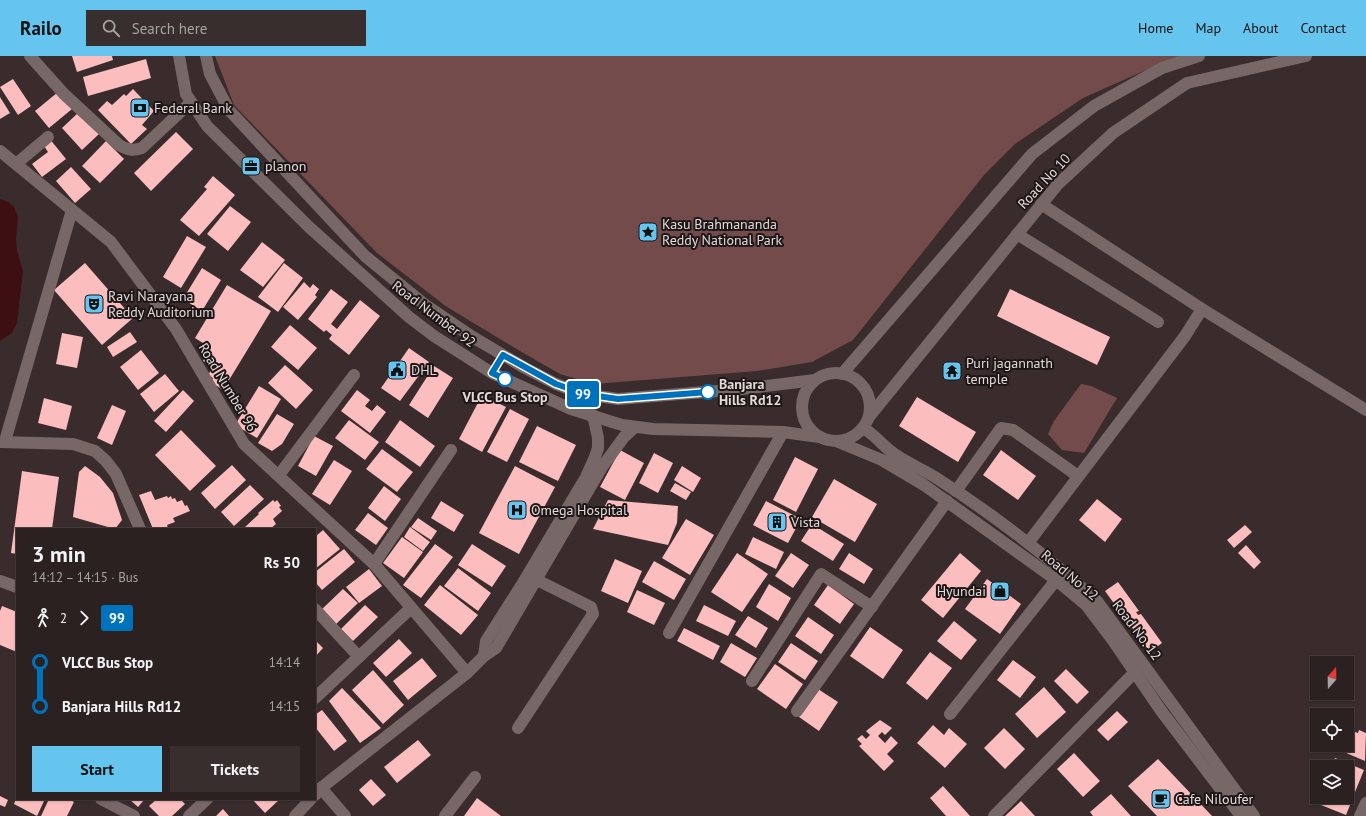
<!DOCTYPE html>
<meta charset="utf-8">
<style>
body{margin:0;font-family:"PT Sans",sans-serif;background:#382e2e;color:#f1f3f6;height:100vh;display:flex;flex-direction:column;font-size:15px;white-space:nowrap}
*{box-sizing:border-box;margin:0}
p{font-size:13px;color:#a6a3a5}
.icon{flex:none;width:22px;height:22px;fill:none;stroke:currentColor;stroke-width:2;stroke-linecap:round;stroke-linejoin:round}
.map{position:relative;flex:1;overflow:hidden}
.details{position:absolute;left:16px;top:472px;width:300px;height:272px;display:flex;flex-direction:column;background:#2c2121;border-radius:0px;box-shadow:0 1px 3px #0004,0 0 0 1px #483e3f}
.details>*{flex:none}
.badge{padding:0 8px;border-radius:3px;font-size:14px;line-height:26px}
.needle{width:26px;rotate:20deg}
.buttons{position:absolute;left:1310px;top:600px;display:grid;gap:8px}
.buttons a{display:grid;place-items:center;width:44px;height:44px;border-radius:0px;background:#2c2121;box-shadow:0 1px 3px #0004,0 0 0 1px #483e3f;font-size:20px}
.map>.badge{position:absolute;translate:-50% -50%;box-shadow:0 0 0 2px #fff}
.legs{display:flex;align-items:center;gap:6px;height:44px;padding:0 16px;font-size:13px}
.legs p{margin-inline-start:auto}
.overview{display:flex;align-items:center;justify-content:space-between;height:68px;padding:0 16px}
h1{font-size:22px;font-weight:700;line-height:30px}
.primary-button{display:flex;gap:8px;margin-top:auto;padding:8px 16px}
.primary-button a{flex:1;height:46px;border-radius:0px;background:#65c5ee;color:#111;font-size:16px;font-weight:700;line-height:46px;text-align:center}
.primary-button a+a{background:#382e2e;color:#f1f3f6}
ul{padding:0 16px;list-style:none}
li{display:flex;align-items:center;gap:14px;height:44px;font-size:15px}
li i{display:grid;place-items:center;width:6px;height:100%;margin:0 5px;background:currentColor}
li i::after{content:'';width:10px;height:10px;margin:-5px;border:3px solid;border-radius:50%;background:#2c2121}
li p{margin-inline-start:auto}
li:first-child i{background:linear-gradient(#0000 50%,currentColor 0)}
li:last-child i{background:linear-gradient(currentColor 50%,#0000 0)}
header{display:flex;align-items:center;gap:24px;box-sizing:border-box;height:56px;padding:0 20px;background:#65c5ee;color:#111}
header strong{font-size:19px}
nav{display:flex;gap:22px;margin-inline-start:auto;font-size:14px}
.search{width:280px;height:36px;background:#382e2e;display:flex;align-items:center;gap:10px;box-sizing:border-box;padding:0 14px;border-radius:0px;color:#a6a3a5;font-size:15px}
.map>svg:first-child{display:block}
.green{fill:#734b4b}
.water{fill:#3d0f13}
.building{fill:#fbbdbd}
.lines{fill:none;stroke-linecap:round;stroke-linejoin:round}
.street{stroke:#776767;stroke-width:12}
.secondary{stroke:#776767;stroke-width:12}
.line-1-casing{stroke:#fff;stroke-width:9}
.line-1{stroke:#0072bc;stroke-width:6}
.stop-1-dot{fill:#fff;stroke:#0072bc;stroke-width:2}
.labels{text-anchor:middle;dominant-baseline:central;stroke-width:4;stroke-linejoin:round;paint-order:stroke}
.poi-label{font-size:14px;fill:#e2d9d8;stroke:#1d1616;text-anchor:start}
.street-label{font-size:14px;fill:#e2d9d8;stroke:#1d1616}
.stop-label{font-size:14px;font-weight:bold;fill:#e2d9d8;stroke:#1d1616;text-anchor:start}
</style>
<header>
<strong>Railo</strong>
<div class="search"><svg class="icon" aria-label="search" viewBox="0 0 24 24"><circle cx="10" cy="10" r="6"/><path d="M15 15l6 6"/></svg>Search here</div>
<nav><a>Home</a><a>Map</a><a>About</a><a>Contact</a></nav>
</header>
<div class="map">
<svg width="1366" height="760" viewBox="0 0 1366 760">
<rect width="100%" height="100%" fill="#3a2c2c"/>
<g class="green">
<path d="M215,0H1183L1171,3L1083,42L1015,88L984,119L853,284L812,306L757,315L594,328L560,318L520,295L447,251L377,197L234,49Z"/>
<path d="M1081,328L1091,330L1117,342L1084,397L1062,394L1048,378L1054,365Z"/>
</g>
<path class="water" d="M0,143L8,146L14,151L18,161L16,183L17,195L23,215L17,267L12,277L0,285Z"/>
<g class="building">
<path d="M72,0H112L113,4L77,16Z"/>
<path d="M146,3L151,22L88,40L83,21Z"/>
<path d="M13,23L31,50L18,59L0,31Z"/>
<path d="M133,33L154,55L142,69L147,73L131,88L98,54L107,45L112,49L124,38L126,40Z"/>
<path d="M58,36L72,53L49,72L35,55Z"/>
<path d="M0,41L10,57L0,63Z"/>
<path d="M79,56L99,78L82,94L62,72Z"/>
<path d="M176,76L193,93L151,135L134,117Z"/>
<path d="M49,82L66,103L42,121L32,108L48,96L42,87Z"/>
<path d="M106,85L124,103L100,127L82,110Z"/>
<path d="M71,111L91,133L75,147L56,125Z"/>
<path d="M213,120L235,139L199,180L180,164L207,133L204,131Z"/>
<path d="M230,150L251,166L228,195L207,178Z"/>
<path d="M187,180L206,191L181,232L163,221Z"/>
<path d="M262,186L285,204L263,231L240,214Z"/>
<path d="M85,207L133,262L102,289L54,234Z"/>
<path d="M284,207L303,222L278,256L258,241Z"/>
<path d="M202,212L221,224L202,255L183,243Z"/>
<path d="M304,226L310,232L313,228L319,233L315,239L317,241L298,264L283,251Z"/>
<path d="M227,229L271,255L223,334L211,326L213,322L208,319L213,311L203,305L211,292L195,282Z"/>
<path d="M331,233L348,246L331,268L337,273L360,244L380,260L349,299L329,283L332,279L326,274L324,276L308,263Z"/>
<path d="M1010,233L1110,281L1097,309L997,260Z"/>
<path d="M290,269L317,292L298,314L271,291Z"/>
<path d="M130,276L137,286L113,301L107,291Z"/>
<path d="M62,277L83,281L77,312L56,308Z"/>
<path d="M409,292L429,306L400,345L381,332Z"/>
<path d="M141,294L159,317L138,334L120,311Z"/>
<path d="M285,309L313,334L296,353L268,327Z"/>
<path d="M434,310L453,322L428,362L409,349Z"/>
<path d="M165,318L179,335L154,356L140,338Z"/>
<path d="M259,330L281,343L257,382L235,369Z"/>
<path d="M183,334L194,345L166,376L154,365Z"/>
<path d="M357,334L370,344L365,350L372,355L377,349L386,356L370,377L341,355Z"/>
<path d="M482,339L506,351L482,396L459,383Z"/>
<path d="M917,341L976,376L958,406L899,370Z"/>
<path d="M44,342L72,350L66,374L38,367Z"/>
<path d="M112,349L126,355L112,389L97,382Z"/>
<path d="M510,353L529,363L507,406L487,396Z"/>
<path d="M277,358L294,368L282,388L272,395L258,387Z"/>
<path d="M349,364L379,386L365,404L335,382Z"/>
<path d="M400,364L435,390L420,411L385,386Z"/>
<path d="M537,370L576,389L558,425L519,406Z"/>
<path d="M181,374L216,410L190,435L155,399Z"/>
<path d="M314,380L333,390L316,420L298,410Z"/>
<path d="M382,393L413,416L397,436L366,413Z"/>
<path d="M620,394L644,407L625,444L600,431Z"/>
<path d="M1001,394L1036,420L1018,444L983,419Z"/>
<path d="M654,397L673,407L658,437L639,427Z"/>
<path d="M795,401L818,413L796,456L773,444Z"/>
<path d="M334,404L352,415L330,449L312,438Z"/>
<path d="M232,409L246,424L215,453L201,437Z"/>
<path d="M85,410L100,421L113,437L122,464L115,473L73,461L79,416Z"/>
<path d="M515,410L555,431L519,498L479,477Z"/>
<path d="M682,410L701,422L693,436L674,424Z"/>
<path d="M22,415L59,421L52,473H17V498L11,497Z"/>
<path d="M834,423L877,448L855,486L812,461Z"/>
<path d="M675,427L691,436L686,444L670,435Z"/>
<path d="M250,429L264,443L234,470L221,456Z"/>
<path d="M384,430L401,443L385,465L368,452Z"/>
<path d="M151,435L155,444L167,440L168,442L171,440L172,443L175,442L177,446L182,444L185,450L187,449L190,455L173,462L175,466L167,469L168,472L153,473L139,439Z"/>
<path d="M1097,443L1122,463L1105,486L1079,464Z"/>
<path d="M273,444L275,446L277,444L281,450L279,451L282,455L273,463L276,468L270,473H243L259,458L258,457Z"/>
<path d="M608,444L678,450L677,467L668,489L593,473Z"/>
<path d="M441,445L464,459L454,476L431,462Z"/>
<path d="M766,445L801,463L788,487L753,469Z"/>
<path d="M368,457L388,472L376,489L355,474Z"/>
<path d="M418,462L437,475L431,484L411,471Z"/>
<path d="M686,463L714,479L690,519L662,502Z"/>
<path d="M812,468L844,488L833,505L801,485Z"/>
<path d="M1245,469L1252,476L1234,492L1227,484Z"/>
<path d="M410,471L430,486L423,495L404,481Z"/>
<path d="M323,474L340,493L315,513V481Z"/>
<path d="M402,481L423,496L404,522L383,507Z"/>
<path d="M753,481L784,496L776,513L745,498Z"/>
<path d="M435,488L453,501L421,542L403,529Z"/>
<path d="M472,488L506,510L492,531L458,509Z"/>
<path d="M1246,489L1261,506L1254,513L1238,497Z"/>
<path d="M344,493L355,506L322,534L315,526V516Z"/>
<path d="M737,497L768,518L742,556L711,536Z"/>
<path d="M791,497L809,509L793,532L775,520Z"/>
<path d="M849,497L873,513L864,528L839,513Z"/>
<path d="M960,497L981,515L943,562L921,544Z"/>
<path d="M615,503L642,515L628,547L601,535Z"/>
<path d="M654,505L686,523L674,544L642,526Z"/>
<path d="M458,512L491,537L478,555L444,530Z"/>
<path d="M369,513L382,530L359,547L346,531Z"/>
<path d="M987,523L1021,548L1000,578L965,553Z"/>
<path d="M1118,526L1139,555L1136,556L1138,559L1141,558L1162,587L1150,596L1128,566L1132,564L1130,561L1126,564L1105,535Z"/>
<path d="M769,528L791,542L778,565L756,551Z"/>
<path d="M440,529L478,559L461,579L424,549Z"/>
<path d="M828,529L854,548L840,568L814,549Z"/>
<path d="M343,533L358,547L333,571L319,556Z"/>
<path d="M637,534L665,547L654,569L627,556Z"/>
<path d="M365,549L378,561L353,585L341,573Z"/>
<path d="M704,549L736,565L728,580L696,565Z"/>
<path d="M2,550L17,556V596L0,589V555Z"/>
<path d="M748,560L768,572L756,592L735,579Z"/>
<path d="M808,561L834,579L821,598L795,580Z"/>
<path d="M954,565L977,584L961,604L937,585Z"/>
<path d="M870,571L903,594L883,623L850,600Z"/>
<path d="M684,572L720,590L713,604L677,585Z"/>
<path d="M399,583L412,597L386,621L373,607Z"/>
<path d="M315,584L323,592L315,601Z"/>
<path d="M731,587L757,602L745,621L720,606Z"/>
<path d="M791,587L818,605L805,624L778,606Z"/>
<path d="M930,596L952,612L927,644L906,627Z"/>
<path d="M422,602L437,620L408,644L393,625Z"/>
<path d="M1013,604L1036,621L1020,642L997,624Z"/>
<path d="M775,608L803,628L786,653L757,633Z"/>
<path d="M1066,613L1089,636L1077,648L1054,625Z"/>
<path d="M373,614L404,649L383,668L352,634Z"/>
<path d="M1044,631L1066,656L1037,682L1015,658Z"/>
<path d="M342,632L381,672L360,687L329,645Z"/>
<path d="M818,633L838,646L819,675L799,661Z"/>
<path d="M322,654L347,685L334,695L315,671V659Z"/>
<path d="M1117,655L1128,666L1108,685L1097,674Z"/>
<path d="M880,664L892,672L885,679L882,676L878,680L885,687L891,680L898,687L887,698L894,705L884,715L859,690L862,688L857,683L862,679L866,683L870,679L866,675Z"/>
<path d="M933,669L944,679L949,672L967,688L945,712L917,687Z"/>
<path d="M1004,672L1025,693L1005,713L984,692Z"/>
<path d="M1347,673L1358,677L1359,674L1366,677L1365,705L1339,694L1341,689H1347Z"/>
<path d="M418,684L431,699L397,727L384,711Z"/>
<path d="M1074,697L1100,725L1083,741L1057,713Z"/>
<path d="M1335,702L1364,714L1355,736L1347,733V711H1331Z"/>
<path d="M1158,703L1212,760H1157L1128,730Z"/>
<path d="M371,723L386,739L373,750L359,734Z"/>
<path d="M943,730L970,760H946L930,742Z"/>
<path d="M1347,736L1354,739L1346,759L1321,749L1324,741H1347Z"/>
<path d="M1111,738L1131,760H1093L1090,756Z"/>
<path d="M0,740L8,744L5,751L0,749Z"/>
<path d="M477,742L501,760H464Z"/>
<path d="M16,743H45L37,760L14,748Z"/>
<path d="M49,743H68L74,746L67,760H41Z"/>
<path d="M129,743H145L138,751Z"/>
<path d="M157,743H180L185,748L172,760H159L149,750Z"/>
<path d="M252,743H280L265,757Z"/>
<path d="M1021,745L1035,760H1005Z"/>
<path d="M223,753L229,760H216Z"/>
</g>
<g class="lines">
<g class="street">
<path d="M30,0L64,38L119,89C127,94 133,95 142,92L191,46"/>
<path d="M0,95L111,186L176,273L244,388L374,508L467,617"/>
<path d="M16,108L48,81"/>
<path d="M1017,178L1158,266"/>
<path d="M5,385L72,154"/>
<path d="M0,386L73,388L95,395L106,405L116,418L140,473"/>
<path d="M279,419L354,319"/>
<path d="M956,435L1001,372L1013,374L1078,420"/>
<path d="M1028,487L1185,280L1202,253"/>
<path d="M374,508L451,394"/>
<path d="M0,525L17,531"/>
<path d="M315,553L359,601"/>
<path d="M669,577L783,376"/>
<path d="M752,625L821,518L872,551"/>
<path d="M315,642L411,552"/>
<path d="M797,655L947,445"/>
<path d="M950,658L1056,524"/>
<path d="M518,672L593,558L591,551L537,524"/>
<path d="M321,732L345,760"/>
<path d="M101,743L134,760"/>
<path d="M189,760L207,743"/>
<path d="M445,760L475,721"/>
<path d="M994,760L1134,617"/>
</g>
<g class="secondary">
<path d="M179,0L186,38L207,70L308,170L409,261L434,280L492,317L571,353L622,369L653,373L783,376L819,381"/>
<path d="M206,0L210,18L229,54L365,200L424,248L471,280L525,312L556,328L583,338L618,343L742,333L815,324"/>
<path d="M1041,148L1202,253L1366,354"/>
<circle cx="836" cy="351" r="34"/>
<path d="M842,318L1032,98L1094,50L1162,12L1199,0"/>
<path d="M869,361L1058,128L1113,77L1187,27L1306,0"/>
<path d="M863,372C876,379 883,391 896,399C909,408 924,414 938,423C994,459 1047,500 1097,545L1254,760"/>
<path d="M836,385L882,404L924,429L1056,524L1086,549L1114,586L1162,656L1241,760"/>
<path d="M484,600L486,585L521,530L586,421L595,401L598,392V382L593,359"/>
<path d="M315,739L321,732L467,617L484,600L496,592L602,411L624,381L635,371"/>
<path d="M295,760L311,743"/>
<path d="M1360,760L1366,747"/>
</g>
</g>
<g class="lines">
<g class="line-1-casing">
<path id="line-1" d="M505,323L492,317L503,299L556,328L584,338L618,343L708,336"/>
</g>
<use href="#line-1" class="line-1"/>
</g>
<defs>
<g id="bank-square" transform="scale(1)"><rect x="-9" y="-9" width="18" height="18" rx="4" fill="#65c5ee" stroke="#1d1616"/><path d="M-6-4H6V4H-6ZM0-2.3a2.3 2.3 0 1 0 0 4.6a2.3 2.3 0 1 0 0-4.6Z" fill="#111"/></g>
<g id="office-square" transform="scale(1)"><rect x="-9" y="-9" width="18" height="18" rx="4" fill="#65c5ee" stroke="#1d1616"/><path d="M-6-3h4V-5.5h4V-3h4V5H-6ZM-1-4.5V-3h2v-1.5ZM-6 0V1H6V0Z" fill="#111"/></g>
<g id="sight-square" transform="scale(1)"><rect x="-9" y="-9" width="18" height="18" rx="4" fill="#65c5ee" stroke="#1d1616"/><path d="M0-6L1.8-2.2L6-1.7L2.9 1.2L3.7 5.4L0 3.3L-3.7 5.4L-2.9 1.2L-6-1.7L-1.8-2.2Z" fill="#111"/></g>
<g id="theatre-square" transform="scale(1)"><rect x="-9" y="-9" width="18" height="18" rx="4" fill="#65c5ee" stroke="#1d1616"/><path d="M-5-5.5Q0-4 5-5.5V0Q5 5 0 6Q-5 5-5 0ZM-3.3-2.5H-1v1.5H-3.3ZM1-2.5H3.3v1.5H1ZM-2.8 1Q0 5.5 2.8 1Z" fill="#111"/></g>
<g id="civic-square" transform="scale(1)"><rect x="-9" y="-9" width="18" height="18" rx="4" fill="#65c5ee" stroke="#1d1616"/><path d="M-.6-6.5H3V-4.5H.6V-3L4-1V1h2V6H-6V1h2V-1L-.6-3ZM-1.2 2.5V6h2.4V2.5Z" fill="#111"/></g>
<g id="temple-square" transform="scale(1)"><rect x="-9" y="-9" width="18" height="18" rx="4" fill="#65c5ee" stroke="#1d1616"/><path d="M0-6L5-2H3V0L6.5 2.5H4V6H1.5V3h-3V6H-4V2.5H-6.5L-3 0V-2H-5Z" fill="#111"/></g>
<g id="hospital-square" transform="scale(1)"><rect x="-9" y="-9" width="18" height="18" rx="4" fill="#65c5ee" stroke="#1d1616"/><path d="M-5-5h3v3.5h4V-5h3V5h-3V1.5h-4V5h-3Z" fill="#111"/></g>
<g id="building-square" transform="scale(1)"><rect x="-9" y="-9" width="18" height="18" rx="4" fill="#65c5ee" stroke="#1d1616"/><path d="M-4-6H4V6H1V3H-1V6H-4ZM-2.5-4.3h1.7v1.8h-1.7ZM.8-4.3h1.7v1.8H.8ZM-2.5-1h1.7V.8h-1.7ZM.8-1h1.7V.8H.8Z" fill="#111"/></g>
<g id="shop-square" transform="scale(1)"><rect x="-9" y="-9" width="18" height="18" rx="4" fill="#65c5ee" stroke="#1d1616"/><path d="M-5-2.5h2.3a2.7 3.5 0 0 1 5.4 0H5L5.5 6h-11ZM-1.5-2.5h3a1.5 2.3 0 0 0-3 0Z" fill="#111"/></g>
<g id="cafe-square" transform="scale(1)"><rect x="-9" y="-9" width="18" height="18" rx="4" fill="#65c5ee" stroke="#1d1616"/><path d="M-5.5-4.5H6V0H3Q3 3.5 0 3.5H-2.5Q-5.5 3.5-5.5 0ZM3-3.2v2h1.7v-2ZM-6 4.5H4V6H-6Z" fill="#111"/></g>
</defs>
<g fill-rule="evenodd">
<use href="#bank-square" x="140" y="52"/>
<use href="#office-square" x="251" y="110"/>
<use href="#sight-square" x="648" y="176"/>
<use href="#theatre-square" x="94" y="248"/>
<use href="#civic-square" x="397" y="314"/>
<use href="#temple-square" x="952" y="315"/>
<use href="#hospital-square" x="517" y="454"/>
<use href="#building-square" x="777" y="466"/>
<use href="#shop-square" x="1000" y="535"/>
<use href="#cafe-square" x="1161" y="743"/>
</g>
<g class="stop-1-dot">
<circle cx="505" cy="323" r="7"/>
<circle cx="708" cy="336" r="7"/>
</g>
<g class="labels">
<g class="poi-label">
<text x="154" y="52">Federal Bank</text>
<text x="265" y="110">planon</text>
<text x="662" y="168">Kasu Brahmananda<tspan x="662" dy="16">Reddy National Park</tspan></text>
<text x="108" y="240">Ravi Narayana<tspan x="108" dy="16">Reddy Auditorium</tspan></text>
<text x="966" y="307">Puri jagannath<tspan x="966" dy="16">temple</tspan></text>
<text x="411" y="314">DHL</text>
<text x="531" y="454">Omega Hospital</text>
<text x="791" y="466">Vista</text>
<text x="986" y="535" text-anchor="end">Hyundai</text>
<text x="1175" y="743">Cafe Niloufer</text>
</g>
<g class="street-label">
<text transform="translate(1044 125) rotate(-47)">Road No 10</text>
<text transform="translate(434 258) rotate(37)">Road Number 92</text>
<text transform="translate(228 331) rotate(59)">Road Number 96</text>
<text transform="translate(1070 519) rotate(40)">Road No 12</text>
<text transform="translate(1137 574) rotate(53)">Road No. 12</text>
</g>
<g class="stop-label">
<text x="719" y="328">Banjara<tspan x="719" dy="16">Hills Rd12</tspan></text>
<text x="505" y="341" text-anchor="middle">VLCC Bus Stop</text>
</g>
</g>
</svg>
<div class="buttons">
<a><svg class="needle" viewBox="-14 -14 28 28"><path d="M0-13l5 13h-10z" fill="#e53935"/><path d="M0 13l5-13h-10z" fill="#a6a3a5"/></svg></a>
<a><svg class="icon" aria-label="locate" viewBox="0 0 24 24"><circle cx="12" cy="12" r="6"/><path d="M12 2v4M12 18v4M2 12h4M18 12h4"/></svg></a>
<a><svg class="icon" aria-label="layers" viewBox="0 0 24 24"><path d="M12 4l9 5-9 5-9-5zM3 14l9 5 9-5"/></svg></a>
</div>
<b class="badge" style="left:583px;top:338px;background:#0072bc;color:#fff">99</b>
<section class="details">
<div class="overview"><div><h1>3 min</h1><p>14:12 – 14:15 · Bus</p></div><b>Rs 50</b></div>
<div class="legs"><svg class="icon" aria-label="walk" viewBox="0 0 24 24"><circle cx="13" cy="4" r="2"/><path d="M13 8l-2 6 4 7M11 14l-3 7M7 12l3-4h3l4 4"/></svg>2<svg class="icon" aria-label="forward" viewBox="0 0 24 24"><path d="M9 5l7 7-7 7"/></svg><b class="badge" style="background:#0072bc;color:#fff">99</b></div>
<ul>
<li><i style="color:#0072bc"></i><b>VLCC Bus Stop</b><p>14:14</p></li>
<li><i style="color:#0072bc"></i><b>Banjara Hills Rd12</b><p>14:15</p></li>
</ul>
<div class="primary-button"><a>Start</a><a>Tickets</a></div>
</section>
</div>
